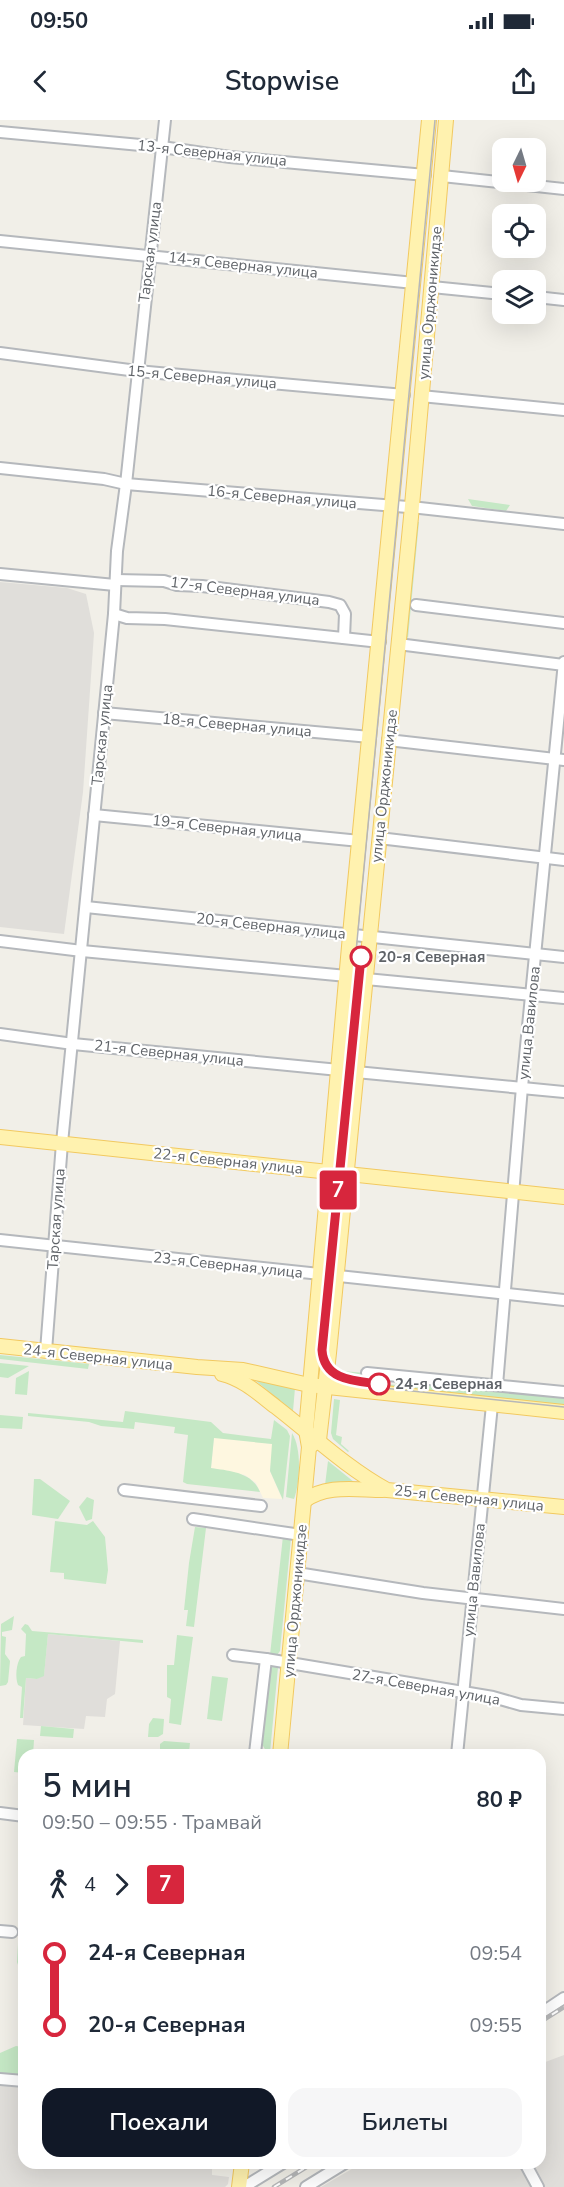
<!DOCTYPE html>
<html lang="ru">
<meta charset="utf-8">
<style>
body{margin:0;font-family:"Nunito Sans",sans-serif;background:#f6f6f7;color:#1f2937;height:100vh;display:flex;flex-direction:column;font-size:22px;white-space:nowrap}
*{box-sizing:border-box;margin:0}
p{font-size:20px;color:#747a83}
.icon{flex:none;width:33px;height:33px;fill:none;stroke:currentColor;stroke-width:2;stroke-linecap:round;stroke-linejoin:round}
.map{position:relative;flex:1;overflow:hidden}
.panel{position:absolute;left:18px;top:1629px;width:528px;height:420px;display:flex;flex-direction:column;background:#fff;border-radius:18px;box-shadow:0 6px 24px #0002}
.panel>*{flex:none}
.badge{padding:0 12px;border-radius:4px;font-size:21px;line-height:39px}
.needle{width:39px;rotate:185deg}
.controls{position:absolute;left:492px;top:18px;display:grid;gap:12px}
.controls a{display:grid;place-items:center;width:54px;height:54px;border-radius:12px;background:#fff;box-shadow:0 6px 24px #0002;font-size:30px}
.map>.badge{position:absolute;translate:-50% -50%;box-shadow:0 0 0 3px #fff}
.legs{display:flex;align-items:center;gap:9px;height:66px;padding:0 24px;font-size:20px}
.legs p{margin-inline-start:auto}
.summary{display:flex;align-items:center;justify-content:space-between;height:102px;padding:0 24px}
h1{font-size:33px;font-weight:600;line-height:45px}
.button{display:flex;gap:12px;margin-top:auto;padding:12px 24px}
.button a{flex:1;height:69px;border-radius:18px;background:#111827;color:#fff;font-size:24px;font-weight:600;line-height:69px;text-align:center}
.button a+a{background:#f6f6f7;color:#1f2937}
ul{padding:0 24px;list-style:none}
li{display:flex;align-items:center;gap:21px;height:72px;font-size:22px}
li i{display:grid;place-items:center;width:9px;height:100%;margin:0 8px;background:currentColor}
li i::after{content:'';width:15px;height:15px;margin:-8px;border:4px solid;border-radius:50%;background:#fff}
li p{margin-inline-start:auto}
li:first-child i{background:linear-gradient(#0000 50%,currentColor 0)}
li:last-child i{background:linear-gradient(currentColor 50%,#0000 0)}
.status{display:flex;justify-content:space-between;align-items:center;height:42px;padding:0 30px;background:#fff;direction:ltr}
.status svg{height:16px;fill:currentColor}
header{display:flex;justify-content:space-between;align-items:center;height:78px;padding:0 24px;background:#fff;font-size:27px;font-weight:600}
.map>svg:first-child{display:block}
.commercial{fill:#fef7e0}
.industrial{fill:#e0deda}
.green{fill:#c5e8c5}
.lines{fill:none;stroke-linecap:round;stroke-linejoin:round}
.minor-casing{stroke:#b5b8bc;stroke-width:14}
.major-casing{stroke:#f2c960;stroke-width:16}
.minor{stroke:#fff;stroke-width:10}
.major{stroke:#fff2af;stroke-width:14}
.tram{stroke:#b6b7b8;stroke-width:1.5}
.rail-casing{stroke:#b6b7b8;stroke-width:4.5}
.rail{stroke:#fff;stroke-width:2;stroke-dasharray:7;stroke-linecap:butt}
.line-1-casing{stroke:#fff;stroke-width:14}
.line-1{stroke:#d7263d;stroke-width:9}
.stop-1-dot{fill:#fff;stroke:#d7263d;stroke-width:3}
.labels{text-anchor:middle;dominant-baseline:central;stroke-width:4.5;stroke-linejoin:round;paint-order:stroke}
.street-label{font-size:15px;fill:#5f6368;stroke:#fff}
.stop-label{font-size:15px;font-weight:bold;fill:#5f6368;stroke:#fff;text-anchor:start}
</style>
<div class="status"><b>09:50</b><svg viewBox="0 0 49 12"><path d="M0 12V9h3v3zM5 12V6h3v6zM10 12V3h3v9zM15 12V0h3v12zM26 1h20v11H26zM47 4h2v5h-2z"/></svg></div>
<header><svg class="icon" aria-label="back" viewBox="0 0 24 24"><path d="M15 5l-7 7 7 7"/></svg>Stopwise<svg class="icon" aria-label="share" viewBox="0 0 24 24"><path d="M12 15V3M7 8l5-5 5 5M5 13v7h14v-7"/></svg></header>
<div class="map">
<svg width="564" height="2067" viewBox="0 0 564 2067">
<rect width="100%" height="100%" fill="#f1efe8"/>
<path class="commercial" d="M214,1317L273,1324L270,1351L282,1379L263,1378L256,1363L245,1355L211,1348Z"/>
<g class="industrial">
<path d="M0,462L67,468L86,474L94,513L83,672L64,814L0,807Z"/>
<path d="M48,1514L120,1521L115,1574L107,1579L105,1597L86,1596L84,1609L23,1605L26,1558L37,1559L44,1555Z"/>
<path d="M564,1935V2067H321L362,2043H540V1944Z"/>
<path d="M0,1965L24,1968V2043H212V2055L229,2057L228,2064L225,2067H0Z"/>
</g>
<g class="green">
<path d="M468,379L510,385L506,391L472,386Z"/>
<path d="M415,401L419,402L408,518L404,514Z"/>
<path d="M0,1235L89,1244L88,1249L0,1239Z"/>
<path d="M0,1243L29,1246L8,1258L0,1257Z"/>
<path d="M29,1251L27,1275L15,1274L16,1258Z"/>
<path d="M343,1251L365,1253L372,1258V1263L396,1265L397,1260L564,1276V1289L354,1264V1260L338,1255Z"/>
<path d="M252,1258L295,1268L293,1291Z"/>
<path d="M334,1279L340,1280L336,1315L342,1317L341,1324L349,1331L348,1332L333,1319L331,1313Z"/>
<path d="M125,1291L211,1302L223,1313L271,1319L274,1300L287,1310L290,1316L283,1380L270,1351L272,1324L214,1318L211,1348C230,1351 252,1352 260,1372L187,1364L183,1362L188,1315L174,1313L175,1307L135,1302L134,1309L101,1306L89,1302L28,1296V1293L123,1302Z"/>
<path d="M0,1295L23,1297L22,1309L0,1308Z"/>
<path d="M292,1313C302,1329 300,1362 294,1379L286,1377Z"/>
<path d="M328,1341L354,1362L356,1364L325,1365Z"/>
<path d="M34,1359H40L70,1381L58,1399L32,1395Z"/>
<path d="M87,1377L94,1380L92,1399L86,1401L79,1387Z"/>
<path d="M55,1401L87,1405L93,1401L105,1417L108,1450L106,1464L64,1459V1453L50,1452Z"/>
<path d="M195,1407L206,1408L194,1507L186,1506L188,1490H184L189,1443Z"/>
<path d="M283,1416L291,1418L280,1531L277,1535H270Z"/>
<path d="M14,1496L12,1510L2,1512V1516L6,1517L5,1534L10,1541L8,1562L6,1565L0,1566L1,1504Z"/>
<path d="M25,1504L28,1505L32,1511L143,1520V1523L48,1514L44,1556L37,1559L26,1558L23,1598H20L22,1567L18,1565C15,1558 16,1543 21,1537L25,1536L26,1514L21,1509Z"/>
<path d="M177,1515L193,1517L181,1605L169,1603L171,1579L167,1577V1545H174Z"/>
<path d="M273,1542L278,1547L270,1633H267L262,1624L270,1546Z"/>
<path d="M212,1556L228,1558L222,1601L207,1599Z"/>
<path d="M153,1598L164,1599L163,1614L158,1617H148L149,1604Z"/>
<path d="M41,1606L74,1609L73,1618L40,1616Z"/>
<path d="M17,1619L34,1620L33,1635H24V1653L14,1652Z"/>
<path d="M164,1621L190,1623L189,1632L160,1629V1624Z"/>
<path d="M24,1763V1849L19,1848L17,1842L21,1767Z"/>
<path d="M16,1926L24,1927V1959L0,1958V1933Z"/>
</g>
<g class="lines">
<g class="minor-casing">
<g id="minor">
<path d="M0,12L162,27L230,37L425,55"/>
<path d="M442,56L564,69"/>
<path d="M0,121L414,163"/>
<path d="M432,167L502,174"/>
<path d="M536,177L564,180"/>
<path d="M0,233L137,251L404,275"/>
<path d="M421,276L564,290"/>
<path d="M0,348L104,359L126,364L420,388L564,404"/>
<path d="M0,454L115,465"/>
<path d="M116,460L164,461L177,465L202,466L329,482L340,485L345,494L344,518"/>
<path d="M416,485L564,503"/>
<path d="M114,494L127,498L165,499L380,522"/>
<path d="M398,524L564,545"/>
<path d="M104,593L370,617"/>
<path d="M388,620L564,640"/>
<path d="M94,695L360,721"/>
<path d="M379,718L564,740"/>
<path d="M86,787L564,837"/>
<path d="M0,821L82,831L347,856"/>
<path d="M366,859L564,878"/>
<path d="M0,914L73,924L339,950"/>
<path d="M356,952L564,972"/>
<path d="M0,1120L564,1180"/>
<path d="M46,1231L62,1023L114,494L117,431L126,364L165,0"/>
<path d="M367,1253L564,1272"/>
<path d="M497,1265L522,967L564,542"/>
<path d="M124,1370L261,1386"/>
<path d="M193,1399L301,1415"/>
<path d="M297,1453L423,1473L564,1489"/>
<path d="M233,1535L266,1539L493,1577L521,1585L564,1589"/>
<path d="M255,1633L266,1539"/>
<path d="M457,1635L492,1285"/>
<path d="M0,1693L24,1696"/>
<path d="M0,1811L12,1812"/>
<path d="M540,1894L564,1878"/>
<path d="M0,1959L24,1961"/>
<path d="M525,2043L538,2067"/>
<path d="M244,2067L283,2043"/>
<path d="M306,2067L345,2043"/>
</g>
</g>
<g class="major-casing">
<g id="major">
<path d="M0,1017L564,1077"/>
<path d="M0,1226L197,1247L243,1250L309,1265L564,1292"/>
<path d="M222,1254C243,1259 259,1274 276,1287C312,1315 347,1348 387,1370L564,1387"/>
<path d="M309,1327L319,1320L329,1233L411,397L446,0"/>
<path d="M304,1381C326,1364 356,1370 383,1370"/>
<path d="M280,1635L309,1327L306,1310L351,804L429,0"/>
<path d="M239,2067L242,2043"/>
</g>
</g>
<use href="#minor" class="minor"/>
<use href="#major" class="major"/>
<path class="tram" d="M435,0L318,1232C320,1249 329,1259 345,1264L564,1287"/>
<g class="rail-casing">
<g id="rail">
<path d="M540,1902L564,1887"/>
<path d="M274,2067L313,2043"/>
</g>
</g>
<use href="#rail" class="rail"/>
</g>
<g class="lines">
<g class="line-1-casing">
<path id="line-1" d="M361,837L322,1230C324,1261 356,1261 379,1264"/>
</g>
<use href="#line-1" class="line-1"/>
</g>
<g class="stop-1-dot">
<circle cx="361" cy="837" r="10"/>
<circle cx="379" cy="1264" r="10"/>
</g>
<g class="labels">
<g class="street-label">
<text transform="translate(212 33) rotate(6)">13-я Северная улица</text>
<text transform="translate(150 132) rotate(-83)">Тарская улица</text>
<text transform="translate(243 145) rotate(6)">14-я Северная улица</text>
<text transform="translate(430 183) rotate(-85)">улица Орджоникидзе</text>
<text transform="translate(202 257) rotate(5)">15-я Северная улица</text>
<text transform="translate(282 377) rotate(5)">16-я Северная улица</text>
<text transform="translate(245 471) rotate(7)">17-я Северная улица</text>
<text transform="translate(237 605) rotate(5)">18-я Северная улица</text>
<text transform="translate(102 615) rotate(-84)">Тарская улица</text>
<text transform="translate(384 666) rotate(-84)">улица Орджоникидзе</text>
<text transform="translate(227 708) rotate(6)">19-я Северная улица</text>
<text transform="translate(271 806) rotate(6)">20-я Северная улица</text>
<text transform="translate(529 903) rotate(-84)">улица Вавилова</text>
<text transform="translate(169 933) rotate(6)">21-я Северная улица</text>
<text transform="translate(228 1041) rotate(6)">22-я Северная улица</text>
<text transform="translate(56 1099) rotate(-86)">Тарская улица</text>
<text transform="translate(228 1145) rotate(6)">23-я Северная улица</text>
<text transform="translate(98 1237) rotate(6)">24-я Северная улица</text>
<text transform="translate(469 1378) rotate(6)">25-я Северная улица</text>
<text transform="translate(474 1460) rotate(-84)">улица Вавилова</text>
<text transform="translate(295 1481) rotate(-85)">улица Орджоникидзе</text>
<text transform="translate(426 1567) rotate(10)">27-я Северная улица</text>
</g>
<g class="stop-label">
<text x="378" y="837">20-я Северная</text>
<text x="395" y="1264">24-я Северная</text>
</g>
</g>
</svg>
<div class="controls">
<a><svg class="needle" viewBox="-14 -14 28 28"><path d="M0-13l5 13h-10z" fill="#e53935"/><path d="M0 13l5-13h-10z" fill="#747a83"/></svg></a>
<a><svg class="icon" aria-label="locate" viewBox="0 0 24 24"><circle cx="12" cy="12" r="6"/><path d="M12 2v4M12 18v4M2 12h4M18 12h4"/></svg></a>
<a><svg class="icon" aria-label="layers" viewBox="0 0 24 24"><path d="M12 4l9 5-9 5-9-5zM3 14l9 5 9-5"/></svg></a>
</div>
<b class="badge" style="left:338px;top:1070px;background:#d7263d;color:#fff">7</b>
<section class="panel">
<div class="summary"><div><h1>5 мин</h1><p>09:50 – 09:55 · Трамвай</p></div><b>80 ₽</b></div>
<div class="legs"><svg class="icon" aria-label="walk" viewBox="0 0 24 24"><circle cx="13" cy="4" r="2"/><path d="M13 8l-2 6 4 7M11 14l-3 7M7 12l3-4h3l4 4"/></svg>4<svg class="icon" aria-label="forward" viewBox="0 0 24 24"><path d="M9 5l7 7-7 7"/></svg><b class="badge" style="background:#d7263d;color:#fff">7</b></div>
<ul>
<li><i style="color:#d7263d"></i><b>24-я Северная</b><p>09:54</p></li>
<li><i style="color:#d7263d"></i><b>20-я Северная</b><p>09:55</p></li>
</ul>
<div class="button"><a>Поехали</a><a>Билеты</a></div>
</section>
</div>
